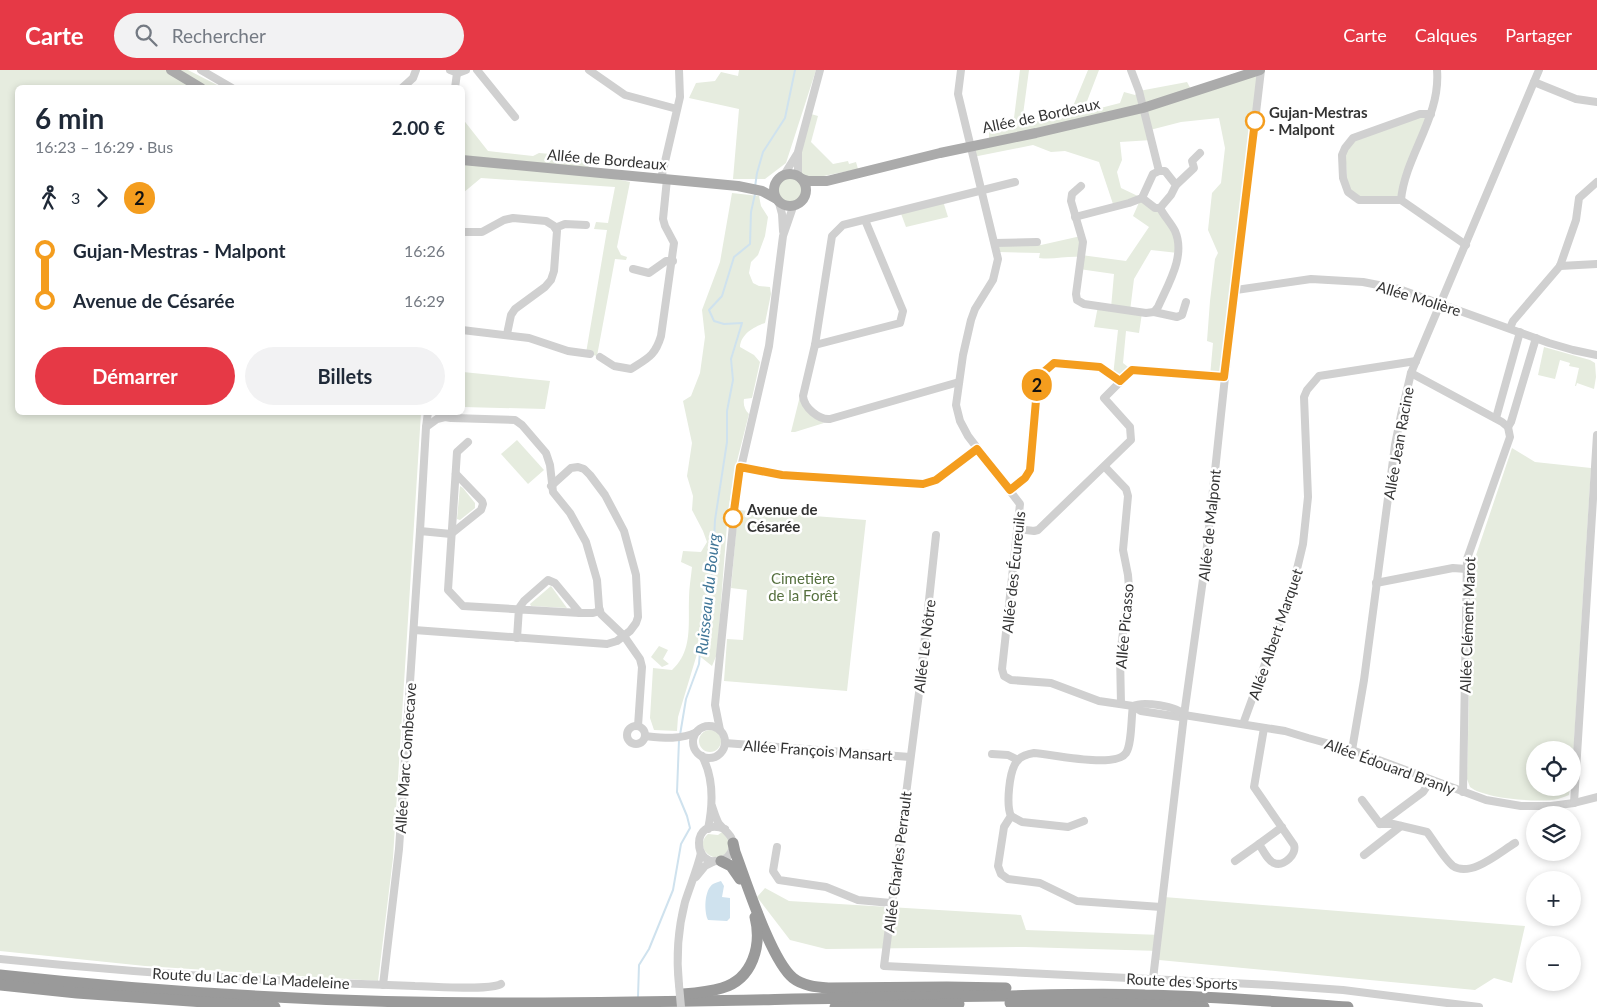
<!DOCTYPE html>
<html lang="fr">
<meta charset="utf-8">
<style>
body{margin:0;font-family:Lato,sans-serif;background:#f2f2f3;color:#1f2937;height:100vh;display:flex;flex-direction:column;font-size:19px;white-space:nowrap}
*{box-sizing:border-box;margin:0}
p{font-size:16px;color:#747a83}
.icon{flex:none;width:28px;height:28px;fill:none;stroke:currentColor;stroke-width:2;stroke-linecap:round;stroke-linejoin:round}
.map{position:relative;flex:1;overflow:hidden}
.panel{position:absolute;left:15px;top:15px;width:450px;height:330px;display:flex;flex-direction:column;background:#fff;border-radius:8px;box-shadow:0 2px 8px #0003}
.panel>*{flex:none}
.badge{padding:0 10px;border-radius:16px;font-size:18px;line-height:32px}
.tools{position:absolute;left:1526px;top:671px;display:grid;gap:10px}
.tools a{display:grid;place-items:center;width:55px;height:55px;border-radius:50%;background:#fff;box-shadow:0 2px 8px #0003;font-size:25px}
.map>.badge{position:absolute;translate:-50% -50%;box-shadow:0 0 0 2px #fff}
.legs{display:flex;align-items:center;gap:8px;height:55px;padding:0 20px;font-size:16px}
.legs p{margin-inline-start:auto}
.summary{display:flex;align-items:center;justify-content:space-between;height:85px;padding:0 20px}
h1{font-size:28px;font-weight:700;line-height:38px}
.cta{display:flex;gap:10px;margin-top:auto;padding:10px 20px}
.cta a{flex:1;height:58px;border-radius:30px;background:#e63946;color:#fff;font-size:20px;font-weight:700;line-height:58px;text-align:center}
.cta a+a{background:#f2f2f3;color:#1f2937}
ul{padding:0 20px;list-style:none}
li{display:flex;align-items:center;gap:18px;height:50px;font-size:19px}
li i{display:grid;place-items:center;width:8px;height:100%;margin:0 6px;background:currentColor}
li i::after{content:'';width:12px;height:12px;margin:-6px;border:4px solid;border-radius:50%;background:#fff}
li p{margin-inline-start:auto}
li:first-child i{background:linear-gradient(#0000 50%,currentColor 0)}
li:last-child i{background:linear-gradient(currentColor 50%,#0000 0)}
header{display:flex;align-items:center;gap:30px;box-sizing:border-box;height:70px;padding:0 25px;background:#e63946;color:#fff}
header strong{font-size:24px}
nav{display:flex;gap:28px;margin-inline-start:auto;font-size:18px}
.search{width:350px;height:45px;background:#f2f2f3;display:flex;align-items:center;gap:12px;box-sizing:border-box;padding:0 18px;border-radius:28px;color:#747a83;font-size:19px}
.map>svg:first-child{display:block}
.green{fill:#e6ecdf}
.water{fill:#cfe2ee}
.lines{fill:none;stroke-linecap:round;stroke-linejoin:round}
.stream{stroke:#cfe2ee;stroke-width:2}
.minor{stroke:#d0d0d0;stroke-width:8}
.major{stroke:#ababab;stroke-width:10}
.highway{stroke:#9a9a9a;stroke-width:11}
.minor-bridge{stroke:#d0d0d0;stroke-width:8}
.line-1-casing{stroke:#fff;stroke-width:11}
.line-1{stroke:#f49d1e;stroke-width:8}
.stop-1-dot{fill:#fff;stroke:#f49d1e;stroke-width:2.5}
.labels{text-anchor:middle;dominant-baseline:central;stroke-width:5;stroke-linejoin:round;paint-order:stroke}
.stop-label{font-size:15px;font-weight:bold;fill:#333;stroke:#fff;text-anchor:start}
.street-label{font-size:15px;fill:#333;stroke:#fff}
.park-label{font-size:15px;fill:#56703f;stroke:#fff}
.water-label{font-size:16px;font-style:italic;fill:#3f7597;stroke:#fff}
</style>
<header>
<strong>Carte</strong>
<div class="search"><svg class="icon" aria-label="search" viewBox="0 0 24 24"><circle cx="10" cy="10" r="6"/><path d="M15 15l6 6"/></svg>Rechercher</div>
<nav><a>Carte</a><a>Calques</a><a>Partager</a></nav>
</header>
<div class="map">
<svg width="1597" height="937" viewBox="0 0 1597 937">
<rect width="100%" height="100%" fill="#fff"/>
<g class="green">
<path d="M0,0H188L221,17L18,18V342L421,343L393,788L378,911L145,896L0,881Z"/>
<path d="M739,0H816L786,93L765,109H733L739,39L689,28L696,13L715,11L721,2L738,6Z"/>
<path d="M1020,0H1029L1022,52L1029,53L1044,50L1045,48L1069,46L1088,0H1099L1084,39L1089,41L1120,33L1124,22L1135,25L1139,21L1187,12L1193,23L1260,0L1225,307L1210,306L1213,273L1207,271L1210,231L1215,189L1218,183L1208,160L1212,123L1221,113L1225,78L1219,48L1181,52L1150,60L1152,70L1120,72L1122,90L1117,102L1121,118L1142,128L1155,138L1174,160L1178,183L1151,180L1134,209L1130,241L1142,243L1139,263L1126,261L1123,293L1132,300L1120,311L1113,306L1118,260L1094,257L1098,236L1111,238L1114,204L1079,199L1080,187C1066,186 1053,190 1039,188L1040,183L999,182L998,175H1041L1081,166V185L1126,191L1149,157L1133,146L1141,128L1114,137L1099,92L1065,81L1051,82L1033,75L973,87L970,76L989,72V58L1006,59L1013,56Z"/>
<path d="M811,44L818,46L811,72L833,94L848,91L849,94L856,92L858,99L814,108L805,107L801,102V84Z"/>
<path d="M1431,44L1401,130H1359L1348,122L1345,78L1353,68Z"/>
<path d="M462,48L488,81L533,86L539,83L563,85L564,88L571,89L577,85L587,94L592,102L463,90Z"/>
<path d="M463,94L612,108L630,112L617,177L621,185L627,187L626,190L615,189L597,286L586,283L607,160L594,159L596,152L608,153L615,117L481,108L463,123Z"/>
<circle cx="790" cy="121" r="13"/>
<path d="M732,123L759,126L761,136L768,147L765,166L758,185L751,192L749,203L753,213L759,216L770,217L771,224L765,253C754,257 741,264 740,277L754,285L760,292L752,328L744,329C743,335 745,340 749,344L736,395L728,441L717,584L712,596L697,584L678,647L677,661L654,660L650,648L653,598L672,600C693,581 688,554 689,528C689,518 691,507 692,497L681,492L683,481L701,482L707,472L703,461L692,440L693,426L687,406L692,373L683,331L691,326L700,303L705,267L702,240L720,192Z"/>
<path d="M943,131L948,147L906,157L900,141Z"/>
<path d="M1544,277L1590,290L1595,293L1596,307L1594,319L1577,313L1576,316H1575L1579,298L1569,296L1570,293L1560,290L1555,309L1538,305Z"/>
<path d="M463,302L550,311L545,339L463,337Z"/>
<path d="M800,326C806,342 810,345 824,353L795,362H791Z"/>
<path d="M517,370L544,400L528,414L501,384Z"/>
<path d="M1512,378L1535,392L1591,398L1573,688L1572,680H1535V718H1570L1569,725C1566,726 1562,728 1558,729C1540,733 1485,729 1470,717L1467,709L1472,497Z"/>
<path d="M460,416L463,418L475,433V438L460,450L457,449Z"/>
<path d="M738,440L866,450L847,621L724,611L727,569L743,570L747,520L731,518Z"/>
<path d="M551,516L567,538L531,536L530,534Z"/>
<path d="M659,576L668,580L663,589L669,594L662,597L651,587Z"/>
<circle cx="710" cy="671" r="11"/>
<path d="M722,762L730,770C728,804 689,781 708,764L718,765Z"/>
<path d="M765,818L789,831L1021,845L1026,860L1161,865L1164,827L1525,856L1512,913L1494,908L1475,920L1159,890V881L1025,877L826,879L790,870L757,827Z"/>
</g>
<path class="water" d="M721,811L724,816L722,827L730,828V848L727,851L708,850C704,842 704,820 713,814C715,813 718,812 721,811Z"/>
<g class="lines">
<g class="stream">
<path d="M755,117L757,103L763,82L785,48L795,0"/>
<path d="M680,665L686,629L699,594L703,545L709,532L712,511L715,450L727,372V341L733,310L731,289L742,253L724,254L714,251L709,240L722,226L734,187L750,174L751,142L755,124"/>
<path d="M638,927L639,895L649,879L673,820L681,774L690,758L687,746L677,722L679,670"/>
</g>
<g class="minor">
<path d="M201,0L232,18"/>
<path d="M450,0L458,3L466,0"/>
<path d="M477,0L515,47"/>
<path d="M589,0L625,25L677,39"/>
<path d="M961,0L958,24L998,189L993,210L975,239L971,250L963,285L956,335L960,351L968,366L1020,434L1002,599L1004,606L1011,610L1051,613L1099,631L1133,636L1141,641L1180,647L1184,645L1285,661L1308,668L1352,680L1486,730L1521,736H1551L1574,733L1597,727"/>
<path d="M1131,0L1139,21L1159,101"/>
<path d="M1437,0C1441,47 1405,86 1401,130L1466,175"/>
<path d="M1534,12L1576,29L1597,32"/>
<path d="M402,18L413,8L416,0"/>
<path d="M455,18L457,3"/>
<path d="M1159,101H1165L1176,115L1171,125L1160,138H1155L1142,128L1153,104Z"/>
<path d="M784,105L797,84"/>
<path d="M798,106V82L820,0"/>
<path d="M661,109L680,27L679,0"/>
<path d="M1176,115L1194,98L1192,91L1200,83"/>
<path d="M1081,116L1072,124L1071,131L1083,172L1076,224L1077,230L1084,234L1146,243L1154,242L1158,237C1168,214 1186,186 1175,161C1171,153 1164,146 1160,138"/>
<path d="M1401,130H1359L1348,122L1343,108L1342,85L1345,78L1353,68L1420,44H1431"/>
<path d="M779,133L782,144L783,161"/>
<path d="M1075,147L1129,133L1142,128"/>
<path d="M555,158L565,154L586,155"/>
<path d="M462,162H482L504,150L513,148L546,151L554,156L557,161L554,201L551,210L545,217L515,239L511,245L507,264"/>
<path d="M995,173L1037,172"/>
<path d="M1560,196L1597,194"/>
<path d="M633,199L649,203L666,191H673"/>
<path d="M1236,220L1311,209L1363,212L1399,219L1549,273L1573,280L1597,285"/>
<path d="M1154,242L1177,247L1182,245L1186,232"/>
<path d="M1510,258L1513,251L1560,196L1576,150L1579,128L1597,112"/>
<path d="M462,260L529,268L568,281L590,284"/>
<path d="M815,275L900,253L903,241L865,150"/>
<path d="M600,287L614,296L631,299C648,288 655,286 661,266L674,173L665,156L663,149L667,109"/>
<path d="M1411,303L1502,352L1508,357L1510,367L1467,489L1463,722"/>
<path d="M959,312L830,349C819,350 804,338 803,326L815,275L832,166L843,155L1015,112"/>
<path d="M439,342L445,347L451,348L515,350L522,355L546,383L550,395L553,422L570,443L586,472L597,510L599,537L601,544L624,566L640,589L642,597L638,656"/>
<path d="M1496,348L1520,262"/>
<path d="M426,357L428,342"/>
<path d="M1508,357L1511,352L1536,268"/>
<path d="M468,372L457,382L448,520L463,536L580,543L555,513L548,510L524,531L519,538L517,568"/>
<path d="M740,397L783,405L923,414L936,410L977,379"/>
<path d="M1105,397L1126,419L1128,426L1123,480L1128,505L1129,518L1120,585L1121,634"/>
<path d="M1010,419L1025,408L1030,400L1037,307L1054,293L1100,297L1120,311"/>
<path d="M1018,459L1034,461L1038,460L1131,370L1130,357L1104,328L1132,300L1225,307"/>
<path d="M420,461L426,357L437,349L445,347"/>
<path d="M936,465L919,623L884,896L1272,915L1343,920L1479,937"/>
<path d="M1376,513L1453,498L1466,499"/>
<path d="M580,543H593L600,541"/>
<path d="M414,560L607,574L617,571L630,561L636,553L638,547L636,505L624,461L605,425L590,405L584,399L578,397L571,398L551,416"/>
<path d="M1133,636C1131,647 1132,674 1126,683C1115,699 1052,684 1034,683C1028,684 1021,686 1017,691C1009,701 1006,735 1011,746L1004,757L998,796L1001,804L1008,809L1040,813L1077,831L1161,837"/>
<path d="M1133,636C1143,631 1177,636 1184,645"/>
<path d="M1243,654L1292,520L1303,474L1308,427L1304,327L1307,320L1319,306L1416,291"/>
<circle cx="636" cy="665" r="9"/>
<circle cx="709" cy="672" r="16"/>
<path d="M1264,658L1254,717L1294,775C1297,784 1284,797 1274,793C1268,791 1263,780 1259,774L1282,757"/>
<path d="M720,660L715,635L737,415L769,276L783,166L793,137"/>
<path d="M645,666C664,668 680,670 697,662"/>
<path d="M725,673L910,687"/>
<path d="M1352,680L1364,610L1395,375L1401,345L1411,303L1539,0"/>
<path d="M992,684L1008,685L1018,690"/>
<path d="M702,686C714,708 713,735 708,759"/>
<path d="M1362,730L1380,754L1423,722L1431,710"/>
<path d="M1574,733L1597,365"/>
<path d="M712,736C714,742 716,749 719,754C726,762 736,767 732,780C730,785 726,789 721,790C692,800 690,745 725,759"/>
<path d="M1011,746L1022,752L1068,757L1084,751"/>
<path d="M1380,754H1393L1427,762C1434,771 1445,790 1453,796C1471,808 1500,782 1515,773"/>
<path d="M777,777L773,801L779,810L826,817L858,830L891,833"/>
<path d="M1364,785L1401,756"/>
<path d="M1235,791L1259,774"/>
<path d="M696,807L705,796L715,791"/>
<path d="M0,889C138,903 276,912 415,916C432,916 489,921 501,914"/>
<path d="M1153,909L1184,645L1205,495L1225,307L1261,0"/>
<path d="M383,915L399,779L420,461L451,464L481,440L483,434L482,431L456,404"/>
<path d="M679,915C676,887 678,859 685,832C690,816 697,800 701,783"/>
</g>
<g class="major">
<path d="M171,0L201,18"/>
<path d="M462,90L738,116L762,121L775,128"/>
<circle cx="790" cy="120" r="16"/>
<path d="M802,109L808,111H827L940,83L1036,63L1143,38L1260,0"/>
</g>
<g class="highway">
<path d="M733,773L735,782C746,811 771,890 793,908C803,916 817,917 829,918L947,917L1006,918"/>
<path d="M721,791L731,796L740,809"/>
<path d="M0,905C166,923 333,933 501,933C668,933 836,927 1003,926C1050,925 1098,923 1145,925C1213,926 1281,932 1348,937"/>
<path d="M0,915L77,923L275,937"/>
<path d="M683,924C696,923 709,922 722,918C753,909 762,875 755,847"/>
<path d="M1010,933H1099L1204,937"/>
<path d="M835,937L959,934"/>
</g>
<path class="minor-bridge" d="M679,915L681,937"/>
</g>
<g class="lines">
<g class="line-1-casing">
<path id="line-1" d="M733,448L740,397L782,405L923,414L936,410L977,379L1010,420L1025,408L1030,400L1038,307L1054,293L1100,297L1120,311L1132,300L1224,307L1255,51"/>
</g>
<use href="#line-1" class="line-1"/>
</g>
<g class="stop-1-dot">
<circle cx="1255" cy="51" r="9"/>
<circle cx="733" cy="448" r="9"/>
</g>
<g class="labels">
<g class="stop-label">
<text x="1269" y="42">Gujan-Mestras<tspan x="1269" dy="17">- Malpont</tspan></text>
<text x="747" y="439">Avenue de<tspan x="747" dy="17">Césarée</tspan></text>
</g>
<g class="street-label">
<text transform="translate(1041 45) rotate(-12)">Allée de Bordeaux</text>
<text transform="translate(607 89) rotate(5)">Allée de Bordeaux</text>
<text transform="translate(1419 228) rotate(17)">Allée Molière</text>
<text transform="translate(1398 373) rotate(-80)">Allée Jean Racine</text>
<text transform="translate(1209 455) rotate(-84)">Allée de Malpont</text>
<text transform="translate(1013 502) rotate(-84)">Allée des Écureuils</text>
<text transform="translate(1467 555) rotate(-88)">Allée Clément Marot</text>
<text transform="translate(1124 556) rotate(-85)">Allée Picasso</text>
<text transform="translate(1275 564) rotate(-71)">Allée Albert Marquet</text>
<text transform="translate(924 576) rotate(-83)">Allée Le Nôtre</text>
<text transform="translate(818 680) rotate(4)">Allée François Mansart</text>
<text transform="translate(405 688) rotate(-86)">Allée Marc Combecave</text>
<text transform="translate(1390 696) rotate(20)">Allée Édouard Branly</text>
<text transform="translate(897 792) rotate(-83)">Allée Charles Perrault</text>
<text transform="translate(251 908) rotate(3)">Route du Lac de La Madeleine</text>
<text transform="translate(1182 911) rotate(3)">Route des Sports</text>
</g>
<g class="park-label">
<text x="803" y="508">Cimetière<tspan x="803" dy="17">de la Forêt</tspan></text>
</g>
<g class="water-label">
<text transform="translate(707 524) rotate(-84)">Ruisseau du Bourg</text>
</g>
</g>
</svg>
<div class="tools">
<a><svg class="icon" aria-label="locate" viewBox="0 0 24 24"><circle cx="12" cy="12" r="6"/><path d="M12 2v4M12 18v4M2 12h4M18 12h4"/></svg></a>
<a><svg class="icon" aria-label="layers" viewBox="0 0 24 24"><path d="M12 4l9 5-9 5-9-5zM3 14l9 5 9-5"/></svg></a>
<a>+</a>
<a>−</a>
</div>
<b class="badge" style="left:1037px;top:315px;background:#f49d1e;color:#111">2</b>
<section class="panel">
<div class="summary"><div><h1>6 min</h1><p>16:23 – 16:29 · Bus</p></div><b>2.00 €</b></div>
<div class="legs"><svg class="icon" aria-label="walk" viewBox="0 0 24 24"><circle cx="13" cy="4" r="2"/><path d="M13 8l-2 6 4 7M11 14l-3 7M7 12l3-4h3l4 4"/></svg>3<svg class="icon" aria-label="forward" viewBox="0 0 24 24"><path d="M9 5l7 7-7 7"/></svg><b class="badge" style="background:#f49d1e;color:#111">2</b></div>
<ul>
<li><i style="color:#f49d1e"></i><b>Gujan-Mestras - Malpont</b><p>16:26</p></li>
<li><i style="color:#f49d1e"></i><b>Avenue de Césarée</b><p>16:29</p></li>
</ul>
<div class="cta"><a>Démarrer</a><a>Billets</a></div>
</section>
</div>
